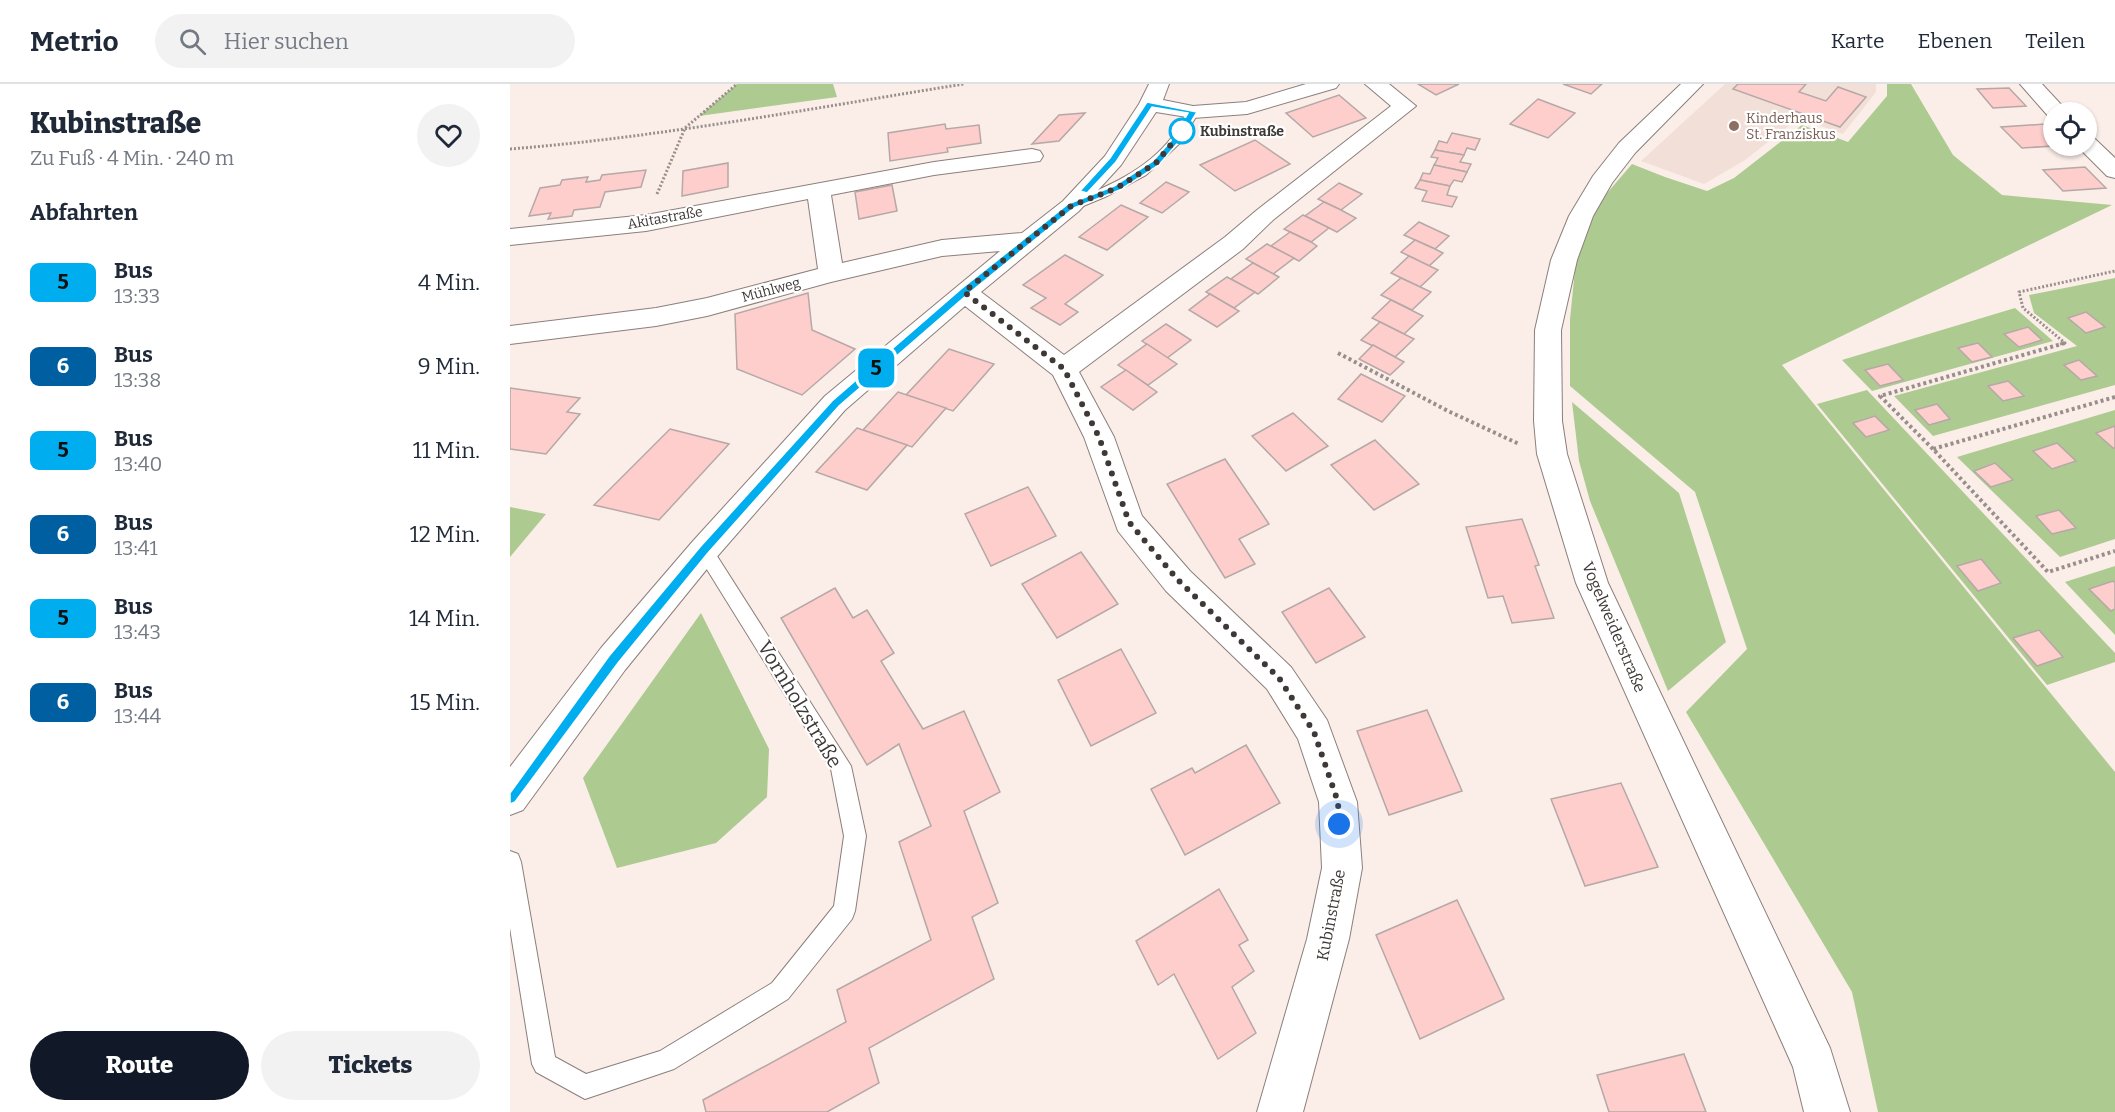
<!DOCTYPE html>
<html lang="de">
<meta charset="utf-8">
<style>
body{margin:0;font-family:Bitter,serif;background:#f2f2f3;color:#1f2937;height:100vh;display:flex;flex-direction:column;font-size:22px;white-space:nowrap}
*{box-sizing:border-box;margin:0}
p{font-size:20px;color:#747a83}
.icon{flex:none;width:33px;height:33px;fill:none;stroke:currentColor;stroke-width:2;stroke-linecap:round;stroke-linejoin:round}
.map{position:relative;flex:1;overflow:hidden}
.panel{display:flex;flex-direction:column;background:#fff;width:510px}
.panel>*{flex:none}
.badge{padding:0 12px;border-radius:9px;font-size:21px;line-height:39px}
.controls{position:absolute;left:1533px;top:18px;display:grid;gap:12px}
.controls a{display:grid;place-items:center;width:54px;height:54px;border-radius:50%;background:#fff;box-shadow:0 2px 4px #0004;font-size:30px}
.you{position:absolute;width:30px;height:30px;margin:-15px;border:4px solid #fff;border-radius:50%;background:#1a73e8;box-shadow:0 0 0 9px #1a73e833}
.map>.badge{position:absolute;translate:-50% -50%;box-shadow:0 0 0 3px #fff}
h2{padding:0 30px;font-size:22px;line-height:54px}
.round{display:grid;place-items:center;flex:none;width:63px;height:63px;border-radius:32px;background:#f2f2f3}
.overview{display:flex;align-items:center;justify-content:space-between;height:102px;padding:0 30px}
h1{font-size:28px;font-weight:800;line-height:45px}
.button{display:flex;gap:12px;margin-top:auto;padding:12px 30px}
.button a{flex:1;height:69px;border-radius:36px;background:#111827;color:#fff;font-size:24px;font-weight:800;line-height:69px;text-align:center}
.button a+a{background:#f2f2f3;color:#1f2937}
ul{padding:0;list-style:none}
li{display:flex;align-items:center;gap:18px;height:84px;padding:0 30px}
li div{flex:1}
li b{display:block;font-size:22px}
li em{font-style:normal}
li .badge{min-width:66px;font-weight:700;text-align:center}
header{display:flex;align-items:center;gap:36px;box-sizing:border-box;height:84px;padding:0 30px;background:#fff;border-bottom:2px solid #e0e1e3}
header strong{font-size:28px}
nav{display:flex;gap:33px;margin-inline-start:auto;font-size:21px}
.search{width:420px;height:54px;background:#f2f2f3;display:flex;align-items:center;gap:15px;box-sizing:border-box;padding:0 21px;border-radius:33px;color:#747a83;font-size:22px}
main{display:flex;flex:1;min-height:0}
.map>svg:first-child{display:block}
.built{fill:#f2dfd7}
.green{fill:#adca90}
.building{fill:#fdcecb;stroke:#b5a8a7;stroke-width:1.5}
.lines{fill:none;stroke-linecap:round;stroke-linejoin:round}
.lane-casing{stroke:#8b7f7b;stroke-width:2}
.street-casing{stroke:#8b7f7b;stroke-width:2}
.path-far1{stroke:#988f8b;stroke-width:3;stroke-dasharray:2 2;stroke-linecap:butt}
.path{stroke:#988f8b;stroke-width:4;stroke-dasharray:3 3;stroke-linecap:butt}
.lane{fill:#fff;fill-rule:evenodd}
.street{fill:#fff;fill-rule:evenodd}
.line{fill:#00adef;stroke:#fff;stroke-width:1.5}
.walk{stroke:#3e3937;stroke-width:6;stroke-dasharray:0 10.8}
.education-dot{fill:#8d6e63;stroke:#fff;stroke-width:2}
.stop-dot{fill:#fff;stroke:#00adef;stroke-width:3}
.labels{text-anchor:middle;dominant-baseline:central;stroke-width:4.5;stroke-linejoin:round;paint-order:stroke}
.far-education-label{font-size:14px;fill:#785e54;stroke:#fff;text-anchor:start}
.far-stop-label{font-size:14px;font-weight:bold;fill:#3e3937;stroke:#fff;text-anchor:start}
.far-street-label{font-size:14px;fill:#3e3937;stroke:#fff}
.street-label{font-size:16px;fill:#3e3937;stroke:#fff}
.near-street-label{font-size:20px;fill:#3e3937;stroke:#fff}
</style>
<header>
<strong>Metrio</strong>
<div class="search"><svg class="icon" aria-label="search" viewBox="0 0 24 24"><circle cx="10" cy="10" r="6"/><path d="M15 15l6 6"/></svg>Hier suchen</div>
<nav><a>Karte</a><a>Ebenen</a><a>Teilen</a></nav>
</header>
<main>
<section class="panel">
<div class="overview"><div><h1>Kubinstraße</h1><p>Zu Fuß · 4 Min. · 240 m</p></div><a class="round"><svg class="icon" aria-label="heart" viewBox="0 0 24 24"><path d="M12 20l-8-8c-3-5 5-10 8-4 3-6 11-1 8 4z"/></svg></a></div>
<h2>Abfahrten</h2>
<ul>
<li><span class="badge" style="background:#00adef;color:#111">5</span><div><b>Bus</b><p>13:33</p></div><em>4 Min.</em></li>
<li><span class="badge" style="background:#005fa1;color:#fff">6</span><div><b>Bus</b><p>13:38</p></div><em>9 Min.</em></li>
<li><span class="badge" style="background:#00adef;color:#111">5</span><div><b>Bus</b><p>13:40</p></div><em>11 Min.</em></li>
<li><span class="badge" style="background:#005fa1;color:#fff">6</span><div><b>Bus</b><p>13:41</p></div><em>12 Min.</em></li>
<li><span class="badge" style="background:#00adef;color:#111">5</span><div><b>Bus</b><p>13:43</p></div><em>14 Min.</em></li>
<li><span class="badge" style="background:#005fa1;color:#fff">6</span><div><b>Bus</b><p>13:44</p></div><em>15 Min.</em></li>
</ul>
<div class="button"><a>Route</a><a>Tickets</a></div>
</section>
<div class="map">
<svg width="1605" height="1028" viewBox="0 0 1605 1028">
<rect width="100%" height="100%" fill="#fbeee9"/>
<path class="built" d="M1215,0H1366V8L1333,50L1289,34L1235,76L1194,100L1131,77Z"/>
<g class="green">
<path d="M227,0H323L327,13L189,32Z"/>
<path d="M1377,0H1401L1443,71L1492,111L1602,121L1272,281L1605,688V1028H1368L1342,908L1176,628L1237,565L1185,408L1060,302V235L1067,166L1092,115L1122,80L1155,93L1197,107L1224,94L1292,41L1338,58L1377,12Z"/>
<path d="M1605,194V301L1423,352L1384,312L1567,262L1524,229L1519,211Z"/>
<path d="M1505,224L1543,257L1362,307L1332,276Z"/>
<path d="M1357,306L1605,569V578L1537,601L1307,320Z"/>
<path d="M1062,318L1169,409L1216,558L1158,607L1080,417L1069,377Z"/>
<path d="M1605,326V455L1550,473L1447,373Z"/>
<path d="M0,423L36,430L0,473Z"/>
<path d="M1605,482V551L1555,498Z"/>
<path d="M191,529L259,665L257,713L206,759L107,784L73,694Z"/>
</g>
<g class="building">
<path d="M908,0H949L926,11Z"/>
<path d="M1053,0H1092L1081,10Z"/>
<path d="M1228,0H1296L1289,8L1316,17L1328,3L1356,13L1330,43L1223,5Z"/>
<path d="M1499,4L1516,22L1483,24L1467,5Z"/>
<path d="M829,11L856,34L803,53L776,29Z"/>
<path d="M1028,15L1065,29L1038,54L1000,40Z"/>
<path d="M575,29L549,57L522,60L549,31Z"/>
<path d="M435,40L436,45L469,41L471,59L437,64L438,68L380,77L378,49Z"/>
<path d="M1535,40L1544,49V62L1512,64L1491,43Z"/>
<path d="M942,49L970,55L965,66L957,64L954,71L925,66L929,57L937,59Z"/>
<path d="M745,56L780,80L725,107L690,81Z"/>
<path d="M925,66L954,71L950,78L961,80L957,88L924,81L928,74L921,73Z"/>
<path d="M218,79V103L172,112L173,87Z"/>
<path d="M924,81L957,88L952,98L944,96L940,102L910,96L913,89L920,90Z"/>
<path d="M1575,83L1596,104L1553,107L1533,86Z"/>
<path d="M136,86L131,103L95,108L90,123L64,126L62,132L38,135L41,129L19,132L30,104L50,101L52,96L78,93L76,98L90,96L92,91Z"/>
<path d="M910,96L940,102L937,111L947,113L942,123L912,117L917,107L905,104Z"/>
<path d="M656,98L679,108L652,129L630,119Z"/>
<path d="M829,99L852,110L831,126L808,115Z"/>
<path d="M382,101L387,127L349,135L345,108Z"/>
<path d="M814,118L831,126L846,134L827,148L795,132Z"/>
<path d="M611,121L638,133L597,166L569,153Z"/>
<path d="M793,131L819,144L801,158L774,145Z"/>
<path d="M909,138L939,152L925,165L894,151Z"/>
<path d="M780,148L801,158L807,162L789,177L761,162Z"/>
<path d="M905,156L925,165L933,169L919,182L891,168Z"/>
<path d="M757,160L784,174L763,190L736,175Z"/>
<path d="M555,171L593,191L555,220L568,228L550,241L521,224L536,214L513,201Z"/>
<path d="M899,172L928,186L910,203L881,189Z"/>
<path d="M743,179L769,193L748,210L721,195Z"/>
<path d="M717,193L745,208L724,224L696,208Z"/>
<path d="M891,194L921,208L902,226L871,211Z"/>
<path d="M298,209L302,246L345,265L292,311L227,285L225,230Z"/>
<path d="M700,210L729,227L707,243L679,226Z"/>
<path d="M881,216L913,232L894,250L862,234Z"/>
<path d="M1576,228L1595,243L1576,249L1558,234Z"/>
<path d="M870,238L904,255L885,273L851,256Z"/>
<path d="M656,240L681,256L657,274L632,257Z"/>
<path d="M1518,243L1532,256L1509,263L1494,250Z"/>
<path d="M1468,259L1482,273L1462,278L1448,264Z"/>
<path d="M637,260L667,280L638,301L608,281Z"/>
<path d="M863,261L885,273L894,278L880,291L849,275Z"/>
<path d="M439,265L484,280L443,327L396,311Z"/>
<path d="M1569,276L1587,292L1571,296L1554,281Z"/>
<path d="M1378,280L1393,296L1370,302L1355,286Z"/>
<path d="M616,286L647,308L623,326L591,303Z"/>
<path d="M851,290L895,312L872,338L828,315Z"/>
<path d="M1498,297L1514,312L1493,317L1478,302Z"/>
<path d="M0,304L70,314L57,328L70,330L36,370L0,365Z"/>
<path d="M388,308L436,324L402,363L353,346Z"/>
<path d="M1427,320L1440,335L1419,341L1405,326Z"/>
<path d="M783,329L818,362L776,387L742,352Z"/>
<path d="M1365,332L1379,346L1356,353L1343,339Z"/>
<path d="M1605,342V364H1603L1586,349Z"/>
<path d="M347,344L397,361L357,406L306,388Z"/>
<path d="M160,345L219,360L149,436L84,421Z"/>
<path d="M865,356L909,400L864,426L821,381Z"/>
<path d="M1547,359L1566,377L1542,385L1523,367Z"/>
<path d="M715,375L759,440L729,455L745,480L715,494L657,400Z"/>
<path d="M1485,379L1503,396L1481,403L1464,387Z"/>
<path d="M518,403L546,452L481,482L455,430Z"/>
<path d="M1549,426L1566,444L1542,450L1526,432Z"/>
<path d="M1012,435L1029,481L1025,482L1044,534L1002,539L993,512L978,514L956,443Z"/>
<path d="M571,468L608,520L547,554L512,500Z"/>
<path d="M1471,475L1491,499L1468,507L1447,482Z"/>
<path d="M1603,497L1605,499V525L1601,527L1579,505Z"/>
<path d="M325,504L343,534L357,526L384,569L371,577L413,645L454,627L490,708L454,727L488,819L462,833L484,895L359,964L369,999L317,1028H196L193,1016L336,938L327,906L421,856L389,758L421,742L389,660L357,681L271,534Z"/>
<path d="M819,504L855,553L806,579L772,528Z"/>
<path d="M1529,546L1553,573L1527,582L1503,554Z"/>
<path d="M611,565L646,629L581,662L548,596Z"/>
<path d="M917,626L952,707L879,731L847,647Z"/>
<path d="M736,661L770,719L675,771L641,705L682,684L685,689Z"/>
<path d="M1111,699L1148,783L1075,802L1041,715Z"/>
<path d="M709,805L738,856L729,861L744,887L722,903L746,949L708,975L664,890L648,901L626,857Z"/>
<path d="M947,816L994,915L910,955L866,851Z"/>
<path d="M1174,970L1196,1028H1099L1087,991Z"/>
</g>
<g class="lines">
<g class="lane-casing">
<g id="lane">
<path d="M683,24L689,28L670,59L636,91L595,113L566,125H556L555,122L556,119C595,104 636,87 662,53C668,45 672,34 679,26Z"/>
<path d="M194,459L200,461L341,682L356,752L345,827L342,835L278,915L164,985L75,1015L26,988L22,980L0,844V767L8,770L11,778L45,973L76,990L150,967L262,899L324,822L334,752L321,685L188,471L185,466L188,461Z"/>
</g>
</g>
<g class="street-casing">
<g id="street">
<path d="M639,0H659L653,16L683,22L736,18L796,0H829L826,4L737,30L683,34L646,28L611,81L569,127L471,208L554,271L715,153L747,126L881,22L855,0H879L906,22L763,136L733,165L569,288L604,353L632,432L680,487L781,583L817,636L847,718L852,784L839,855L793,1028H747L797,855L812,784L809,718L788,655L757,605L656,507L608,447L574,353L543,291L455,222L335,326L205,475L115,586L13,726L0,731V683L91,564L183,457L315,312L490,167L432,172L321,198L197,232L146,242L0,260V242L146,224L197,214L308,185L298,115L136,147L0,161V145L136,131L424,78L522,65L530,67L533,72L530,77L424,91L321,111L332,179L432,156L512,149L553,117L595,72L629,20Z"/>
<path d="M1171,0H1193L1125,69L1102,99L1083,132L1067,176L1051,246L1052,337L1057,370L1098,499L1320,964L1340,1028H1294L1283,983L1066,499L1027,370L1024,337L1025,246L1041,176L1059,132L1083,92L1109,59Z"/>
<path d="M1510,0H1532L1558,28H1544V34L1539,33Z"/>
<path d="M1576,52L1584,54L1605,74V94L1597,92L1567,62H1576Z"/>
</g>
</g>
<g class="path-far1">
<path d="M0,65C152,53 303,24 454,0"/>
<path d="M147,110L175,44L227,0"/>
<path d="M1550,260L1555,259L1513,224L1509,208L1605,187"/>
</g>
<g class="path">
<path d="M828,269L938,327L1009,360"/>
<path d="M1605,313L1423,365L1538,488L1605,467"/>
<path d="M1423,365L1370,312L1555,259"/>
</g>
<use href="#lane" class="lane"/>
<use href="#street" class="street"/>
</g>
<path class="line" d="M637,18L687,28L671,55L649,81L610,106L564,124L458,210L329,322L198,469L108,579L5,718L0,720V709L99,572L190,463L322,317L451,205L558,120L604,102L643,77L665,52L678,29L642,23L606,78L577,109L570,107L600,74Z"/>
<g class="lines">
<path class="walk" d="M672,47L673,46L646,79L607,104L561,122L454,208L554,285L589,353L619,438L668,496L769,594L804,648L828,718L829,740"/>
</g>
<circle class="education-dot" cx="1224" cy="42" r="6"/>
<circle class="stop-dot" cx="672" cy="47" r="12"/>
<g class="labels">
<g class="far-education-label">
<text x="1236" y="34">Kinderhaus<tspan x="1236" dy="16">St. Franziskus</tspan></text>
</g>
<g class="far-stop-label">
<text x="690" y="47">Kubinstraße</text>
</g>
<g class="far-street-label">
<text transform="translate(155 134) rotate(-10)">Akitastraße</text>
<text transform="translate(261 206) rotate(-15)">Mühlweg</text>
</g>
<g class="street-label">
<text transform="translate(1104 543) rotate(67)">Vogelweiderstraße</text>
<text transform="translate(821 831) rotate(-79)">Kubinstraße</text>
</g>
<g class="near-street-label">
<text transform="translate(290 620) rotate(59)">Vornholzstraße</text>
</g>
</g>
</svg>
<div class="controls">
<a><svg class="icon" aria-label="locate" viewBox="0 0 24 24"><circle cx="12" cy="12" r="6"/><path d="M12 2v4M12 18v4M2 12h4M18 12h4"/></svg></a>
</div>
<div class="you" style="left:829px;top:740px"></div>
<b class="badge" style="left:366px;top:284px;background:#00adef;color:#111">5</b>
</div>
</main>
